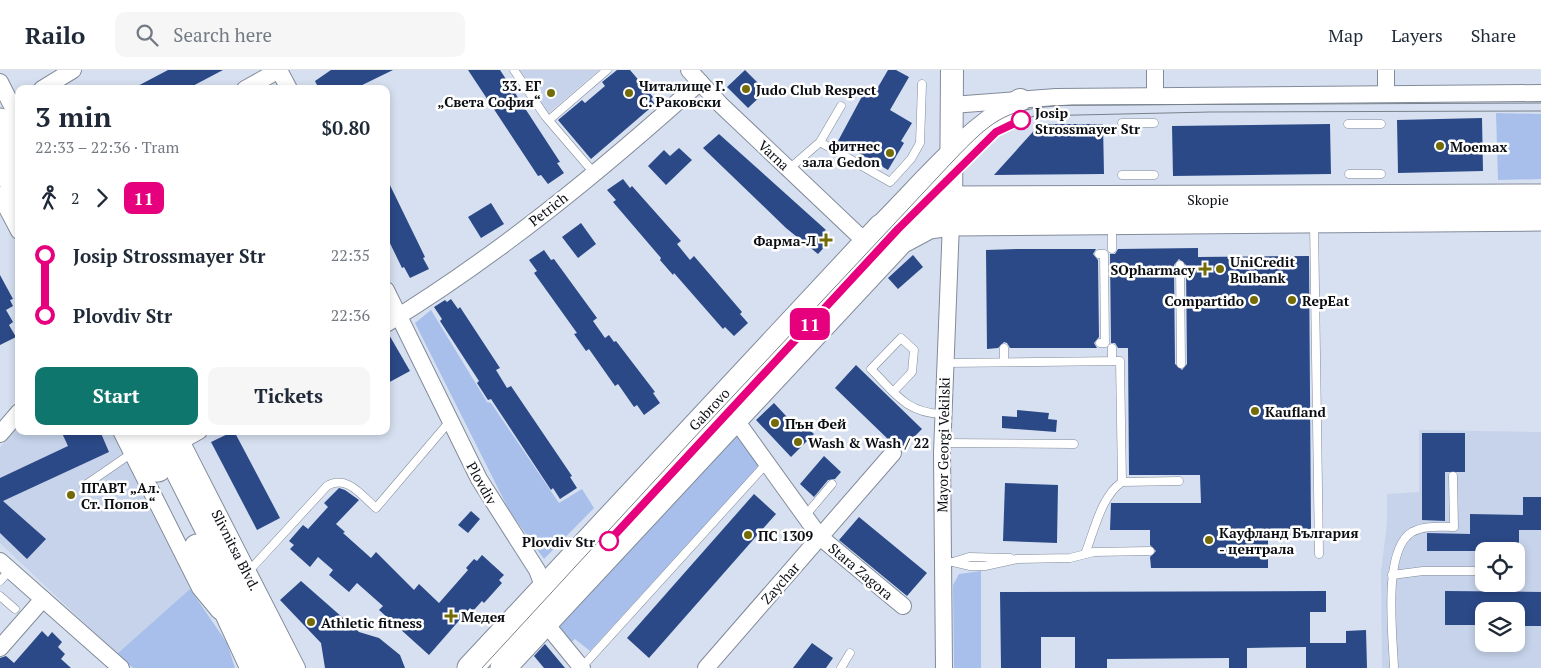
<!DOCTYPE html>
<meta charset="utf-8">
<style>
body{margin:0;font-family:"PT Serif",serif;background:#f6f6f7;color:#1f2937;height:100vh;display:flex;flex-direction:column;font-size:19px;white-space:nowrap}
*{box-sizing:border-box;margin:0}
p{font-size:16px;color:#747a83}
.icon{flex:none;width:28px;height:28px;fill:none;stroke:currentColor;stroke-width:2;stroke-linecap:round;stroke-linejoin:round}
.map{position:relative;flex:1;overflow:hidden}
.details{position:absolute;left:15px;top:15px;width:375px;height:350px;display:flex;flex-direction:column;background:#fff;border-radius:10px;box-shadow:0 2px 8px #0003}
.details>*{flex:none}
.badge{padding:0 10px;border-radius:8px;font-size:18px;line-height:32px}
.tools{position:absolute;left:1475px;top:472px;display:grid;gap:10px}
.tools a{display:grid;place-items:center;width:50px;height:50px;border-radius:10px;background:#fff;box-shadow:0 2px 8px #0003;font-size:25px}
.map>.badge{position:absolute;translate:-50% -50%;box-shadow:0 0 0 2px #fff}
.legs{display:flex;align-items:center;gap:8px;height:55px;padding:0 20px;font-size:16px}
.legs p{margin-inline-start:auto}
.summary{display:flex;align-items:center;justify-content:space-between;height:85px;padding:0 20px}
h1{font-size:28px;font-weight:800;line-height:38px}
.button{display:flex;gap:10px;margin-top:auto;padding:10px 20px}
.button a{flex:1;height:58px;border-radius:10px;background:#0f766e;color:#fff;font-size:20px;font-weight:800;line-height:58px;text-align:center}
.button a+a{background:#f6f6f7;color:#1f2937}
ul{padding:0 20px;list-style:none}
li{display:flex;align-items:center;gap:18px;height:60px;font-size:19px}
li i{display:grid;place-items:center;width:8px;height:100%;margin:0 6px;background:currentColor}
li i::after{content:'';width:12px;height:12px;margin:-6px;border:4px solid;border-radius:50%;background:#fff}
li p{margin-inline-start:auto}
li:first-child i{background:linear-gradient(#0000 50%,currentColor 0)}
li:last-child i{background:linear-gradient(currentColor 50%,#0000 0)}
header{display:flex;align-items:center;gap:30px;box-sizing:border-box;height:70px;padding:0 25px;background:#fff;border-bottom:1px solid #e0e1e3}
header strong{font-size:24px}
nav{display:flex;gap:28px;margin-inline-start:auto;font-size:18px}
.search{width:350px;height:45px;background:#f6f6f7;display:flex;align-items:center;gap:12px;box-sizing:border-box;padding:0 18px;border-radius:10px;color:#747a83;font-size:19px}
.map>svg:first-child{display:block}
.built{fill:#c6d3ea;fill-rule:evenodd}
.green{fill:#a7bfea}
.building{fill:#2b4987;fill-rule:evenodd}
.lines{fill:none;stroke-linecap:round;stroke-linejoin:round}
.lane-casing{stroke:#828b9a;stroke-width:9}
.street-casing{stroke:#828b9a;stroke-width:18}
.secondary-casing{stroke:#828b9a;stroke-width:24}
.primary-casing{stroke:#828b9a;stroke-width:27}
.lane{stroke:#fff;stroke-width:8}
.street{stroke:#fff;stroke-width:16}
.secondary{stroke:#fff;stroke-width:22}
.primary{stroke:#fff;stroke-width:25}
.tram{stroke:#79808b;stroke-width:1}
.line-1-casing{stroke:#fff;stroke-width:11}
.line-1{stroke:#e6007e;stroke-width:8}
.poi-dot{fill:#726b06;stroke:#fff;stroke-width:2}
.stop-1-dot{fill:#fff;stroke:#e6007e;stroke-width:2.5}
.labels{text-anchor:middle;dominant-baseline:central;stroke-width:5;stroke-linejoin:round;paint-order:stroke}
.poi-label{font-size:14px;font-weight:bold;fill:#0b0e13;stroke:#fff;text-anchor:start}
.stop-label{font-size:14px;font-weight:bold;fill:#0b0e13;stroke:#fff;text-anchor:start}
.street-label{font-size:14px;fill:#0b0e13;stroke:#fff}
</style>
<header>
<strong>Railo</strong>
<div class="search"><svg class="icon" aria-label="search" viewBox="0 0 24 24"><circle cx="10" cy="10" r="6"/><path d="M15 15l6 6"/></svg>Search here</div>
<nav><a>Map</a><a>Layers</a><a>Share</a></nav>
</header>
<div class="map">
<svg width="1541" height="598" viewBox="0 0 1541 598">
<rect width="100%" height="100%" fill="#d6e0f0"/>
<g class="built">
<path d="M514,0H599L545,46Z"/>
<path d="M19,356V361H111L190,519L117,584L0,473V377Z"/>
<path d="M1419,360L1541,362V598H1382L1381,502L1387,453V424L1419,422ZM1484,481H1516V514H1484ZM1484,541H1516V574H1484Z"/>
</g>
<g class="green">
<path d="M1496,43L1541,44V109L1498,110Z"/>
<path d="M431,240L487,332L491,333L559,433L582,419L594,438L544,489L510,442L415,253Z"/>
<path d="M737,366L760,395L590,581L575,569L568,575L557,555Z"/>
<path d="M981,501V598H954L953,515L959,504Z"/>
<path d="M190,519L227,573L235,598H133L117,584Z"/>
</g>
<g class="building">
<path d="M168,0H223L187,19H132Z"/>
<path d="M331,0H393L354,19H319L315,11Z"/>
<path d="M468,0H500L560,92L557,93L564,103L548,114L541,105L538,106Z"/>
<path d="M617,0H630L653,27L651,29L655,34L591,89L558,50L582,30L585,33L605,16L602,12Z"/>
<path d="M745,0L766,21L748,38L727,17Z"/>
<path d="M888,0H896L909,7L890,40L912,53L901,71L904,73L888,100L838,71L866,19L874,24Z"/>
<path d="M1482,48L1483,101L1398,103L1397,50Z"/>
<path d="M1040,54H1103L1104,104L994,105Z"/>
<path d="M1330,54L1331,104L1173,106L1172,56Z"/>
<path d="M719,64L826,160L824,161L832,169L818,184L786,158L703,78Z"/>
<path d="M679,78L692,90L666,115L648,96L664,80L670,86Z"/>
<path d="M386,107L425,187L423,188L429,199L410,208L404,197L402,198L386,165Z"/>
<path d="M623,109L630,118L632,116L681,171L677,174L690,190L694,186L742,242L740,244L748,253L734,266L725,257L723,259L674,203L673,205L660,190L661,188L613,132L616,130L607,120Z"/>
<path d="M491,133L504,154L481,168L468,147Z"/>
<path d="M581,153L596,174L578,188L562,167Z"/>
<path d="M1198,178V187L1309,186L1311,459H1268V498H1151L1150,487L1156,481L1150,475V460H1110L1111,433H1201L1200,405H1129L1128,278H1118L1115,273H1111L1110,184H1115L1118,179ZM1179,189L1186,195L1187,294L1182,300L1175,294L1174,195Z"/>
<path d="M1017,179H1096L1093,184L1098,190L1099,267L1094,273L1097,278H1010L1007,273L1004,272L998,278L987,279L986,180Z"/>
<path d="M544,180L551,190L554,189L597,248L593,251L605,268L609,265L614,272L616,271L655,322L653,323L660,333L644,345L637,335L634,337L618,314L615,316L589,279L586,281L574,264L577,263L534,203L537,201L529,190Z"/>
<path d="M913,185L923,197L898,219L888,208Z"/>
<path d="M0,205L13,229L10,230L13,236L6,240L13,252L9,255L16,267L0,275Z"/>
<path d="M451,229L458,239L460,237L500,298L496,300L507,318L511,316L572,406L570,407L577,418L560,429L553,418L551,420L491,329L488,330L477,313L479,311L440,251L442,249L434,237L445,230L447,232Z"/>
<path d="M388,263L410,301L386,314V264Z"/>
<path d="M856,295L922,359L902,379L899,375L892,373L835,318Z"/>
<path d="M774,333L801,362L806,357L814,364L791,387L756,350Z"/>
<path d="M1017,340L1049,343L1048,349L1057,350L1056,362L1002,358V346L1017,347Z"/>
<path d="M61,361H100L109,382L3,431L46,469L27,489L0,463V408L68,376Z"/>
<path d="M234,361L280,448L257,460L211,372Z"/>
<path d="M1422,363H1465V402H1445V451L1422,450Z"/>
<path d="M824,386L841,402L835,409L828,410L814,427L800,414Z"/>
<path d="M1005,413L1058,415L1057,473L1003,471Z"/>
<path d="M339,418L345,420L359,430L336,454L345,462L343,463L371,488L376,482L414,520L419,514L439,533L468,500L466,498L474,489L477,491L482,485L504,505L499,510L502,513L484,533L482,531L473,541L470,538L429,585L379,540L383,536L357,513L349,522L329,505L333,500L318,487L310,497L290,479L294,475L289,471L303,455L308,459L328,437L324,433Z"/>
<path d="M754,424L776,444L649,588L627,568Z"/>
<path d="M1523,427H1541V460H1519V481H1427V463L1470,464V444L1523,445Z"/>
<path d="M471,441L480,449L468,463L458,455Z"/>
<path d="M859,447L927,503L907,526L839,470Z"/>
<path d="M301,511L359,562L379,568L400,585L405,598H325L321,573L280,530Z"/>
<path d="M1326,521V542H1310V573H1346V561L1366,560L1367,598H1306V577L1247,578V598H1229V588L1107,589V598H1075V567H1041V598H1001L1000,522Z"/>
<path d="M1445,521L1541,522V556H1516V541H1484V555H1445Z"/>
<path d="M42,561L48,567L52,562L62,572L58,577L65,584L61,589L71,598H0V588L6,586L14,593Z"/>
<path d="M812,573L833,588L826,598H793Z"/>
<path d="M545,574L565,598H544L534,586Z"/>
</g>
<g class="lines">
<g class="lane-casing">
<g id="lane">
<path d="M514,0L545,46L594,103"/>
<path d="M549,50L607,0"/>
<path d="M1122,53H1154"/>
<path d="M1348,54H1381"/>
<path d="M820,72L841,36"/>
<path d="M789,99L820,72L890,112L911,89L920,73L922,14"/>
<path d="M1349,104H1381"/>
<path d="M1122,105H1154"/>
<path d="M1314,153L1319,484"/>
<path d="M1112,155V179"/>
<path d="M1099,184H1104L1105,273H1100"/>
<path d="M1180,195L1181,294"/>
<path d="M1112,291V278"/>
<path d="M1004,292V278"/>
<path d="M945,293L1120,291L1122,412"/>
<path d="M894,321L912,302L914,280L901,268L871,299C895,323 906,343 942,344"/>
<path d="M942,373L1074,374"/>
<path d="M84,416L132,383"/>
<path d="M805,446L832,414"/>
<path d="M1085,484C1094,462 1101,426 1122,412L1179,411"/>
<path d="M953,492L970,496H985L1017,489L1070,488L1094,482L1150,481"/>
<path d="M953,492L969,487L1010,488"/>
<path d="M248,502L327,416C347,404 362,426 376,438L450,351"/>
<path d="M1392,505L1423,501H1480"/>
<path d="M0,511L10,500"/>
<path d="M0,526L15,539"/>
<path d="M582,597L767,393"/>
<path d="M841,598L850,583"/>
<path d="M1394,598C1393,566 1382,480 1412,462C1425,455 1440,457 1454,457L1453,406"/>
</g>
</g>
<g class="street-casing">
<g id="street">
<path d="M279,0L289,19"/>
<path d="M689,0L720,34L874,180"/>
<path d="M1155,0V26"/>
<path d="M1386,0V24"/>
<path d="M0,12L19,50"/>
<path d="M42,19L73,0"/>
<path d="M245,19L279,0"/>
<path d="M952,35L1056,27L1541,23"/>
<path d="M0,125L19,161"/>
<path d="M386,220L479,409L537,500L544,518L551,560L582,598"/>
<path d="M386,254C499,185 602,100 700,12"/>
<path d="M730,342L820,467L903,536"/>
<path d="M121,361L200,518L219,541"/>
<path d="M176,361L297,598"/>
<path d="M0,364L19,342"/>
<path d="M181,371L199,361"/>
<path d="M0,491L121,598"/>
<path d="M0,578L43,529"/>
<path d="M706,598L893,383"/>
<path d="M944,598L942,383L951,153"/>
</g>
</g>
<g class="secondary-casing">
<g id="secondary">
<path d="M951,147L952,0"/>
<path d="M886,151C930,106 965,63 1020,30"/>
</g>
</g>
<g class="primary-casing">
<g id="primary">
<path d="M0,51L19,88"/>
<path d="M0,89L19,125"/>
<path d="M138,361L158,399"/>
<path d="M158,361L278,598"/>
<path d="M197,477L253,598"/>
<path d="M470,598L881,157C904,143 925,133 951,129L1541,127"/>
<path d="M503,598L901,171L929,156L951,153L1541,148"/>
</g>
</g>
<use href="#lane" class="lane"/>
<use href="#street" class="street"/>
<use href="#secondary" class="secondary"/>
<use href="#primary" class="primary"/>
<g class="tram">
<path d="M925,132L996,62L1009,55L1034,46L1210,42L1541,41"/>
<path d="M482,598L691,371L952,92C996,46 1007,38 1072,35L1541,33"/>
</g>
</g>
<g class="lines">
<g class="line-1-casing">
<path id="line-1" d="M609,471L898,159L996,62L1021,50"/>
</g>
<use href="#line-1" class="line-1"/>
</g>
<g class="poi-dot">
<circle cx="746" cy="19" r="5"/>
<circle cx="551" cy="23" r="5"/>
<circle cx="629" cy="23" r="5"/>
<circle cx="1440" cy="76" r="5"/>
<circle cx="890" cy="83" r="5"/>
<path d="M823.5 162.5h5v5h5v5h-5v5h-5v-5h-5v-5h5z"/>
<path d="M1202.5 191.5h5v5h5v5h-5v5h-5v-5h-5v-5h5z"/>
<circle cx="1220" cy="199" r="5"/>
<circle cx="1254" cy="230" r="5"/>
<circle cx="1292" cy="230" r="5"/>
<circle cx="1255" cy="341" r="5"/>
<circle cx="775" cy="353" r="5"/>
<circle cx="798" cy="372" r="5"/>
<circle cx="71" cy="425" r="5"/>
<circle cx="748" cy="465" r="5"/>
<circle cx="1209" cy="470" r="5"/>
<path d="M448.5 538.5h5v5h5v5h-5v5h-5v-5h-5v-5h5z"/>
<circle cx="311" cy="552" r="5"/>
</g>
<g class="stop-1-dot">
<circle cx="1021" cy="50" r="9"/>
<circle cx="609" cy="471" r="9"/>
</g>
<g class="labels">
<g class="poi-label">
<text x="541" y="15" text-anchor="end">33. ЕГ<tspan x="541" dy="16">„Света София“</tspan></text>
<text x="639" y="15">Читалище Г.<tspan x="639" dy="16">С. Раковски</tspan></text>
<text x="756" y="19">Judo Club Respect</text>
<text x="880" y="75" text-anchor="end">фитнес<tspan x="880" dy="16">зала Gedon</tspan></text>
<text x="1450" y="76">Moemax</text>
<text x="816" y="170" text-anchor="end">Фарма-Л</text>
<text x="1230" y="191">UniCredit<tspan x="1230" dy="16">Bulbank</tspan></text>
<text x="1195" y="199" text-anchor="end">SOpharmacy</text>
<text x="1244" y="230" text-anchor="end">Compartido</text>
<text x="1302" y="230">RepEat</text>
<text x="1265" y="341">Kaufland</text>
<text x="785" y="353">Пън Фей</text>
<text x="808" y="372">Wash &amp; Wash / 22</text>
<text x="81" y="417">ПГАВТ „Ал.<tspan x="81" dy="16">Ст. Попов“</tspan></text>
<text x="1219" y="462">Кауфланд България<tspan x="1219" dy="16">- централа</tspan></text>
<text x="758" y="465">ПС 1309</text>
<text x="461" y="546">Медея</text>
<text x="321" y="552">Athletic fitness</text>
</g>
<g class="stop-label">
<text x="1035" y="42">Josip<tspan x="1035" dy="16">Strossmayer Str</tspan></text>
<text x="595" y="471" text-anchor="end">Plovdiv Str</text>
</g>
<g class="street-label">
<text transform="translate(774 85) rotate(43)">Varna</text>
<text x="1208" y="129">Skopie</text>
<text transform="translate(548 139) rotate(-38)">Petrich</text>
<text transform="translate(709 339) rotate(-47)">Gabrovo</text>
<text transform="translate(943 375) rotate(-89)">Mayor Georgi Vekilski</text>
<text transform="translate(482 413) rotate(61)">Plovdiv</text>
<text transform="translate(236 480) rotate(63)">Slivnitsa Blvd.</text>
<text transform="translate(861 501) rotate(40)">Stara Zagora</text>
<text transform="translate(780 513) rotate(-49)">Zaychar</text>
</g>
</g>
</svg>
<div class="tools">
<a><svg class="icon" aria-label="locate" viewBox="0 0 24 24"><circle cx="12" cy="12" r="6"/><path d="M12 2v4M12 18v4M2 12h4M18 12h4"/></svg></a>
<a><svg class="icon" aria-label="layers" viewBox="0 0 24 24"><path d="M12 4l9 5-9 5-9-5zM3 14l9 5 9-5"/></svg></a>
</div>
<b class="badge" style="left:810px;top:254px;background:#e6007e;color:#fff">11</b>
<section class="details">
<div class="summary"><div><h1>3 min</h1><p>22:33 – 22:36 · Tram</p></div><b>$0.80</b></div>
<div class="legs"><svg class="icon" aria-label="walk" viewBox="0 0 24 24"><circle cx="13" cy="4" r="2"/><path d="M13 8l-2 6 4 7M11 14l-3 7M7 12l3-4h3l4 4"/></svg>2<svg class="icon" aria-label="forward" viewBox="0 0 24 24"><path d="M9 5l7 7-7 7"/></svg><b class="badge" style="background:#e6007e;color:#fff">11</b></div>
<ul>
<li><i style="color:#e6007e"></i><b>Josip Strossmayer Str</b><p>22:35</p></li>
<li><i style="color:#e6007e"></i><b>Plovdiv Str</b><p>22:36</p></li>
</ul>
<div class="button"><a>Start</a><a>Tickets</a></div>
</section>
</div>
